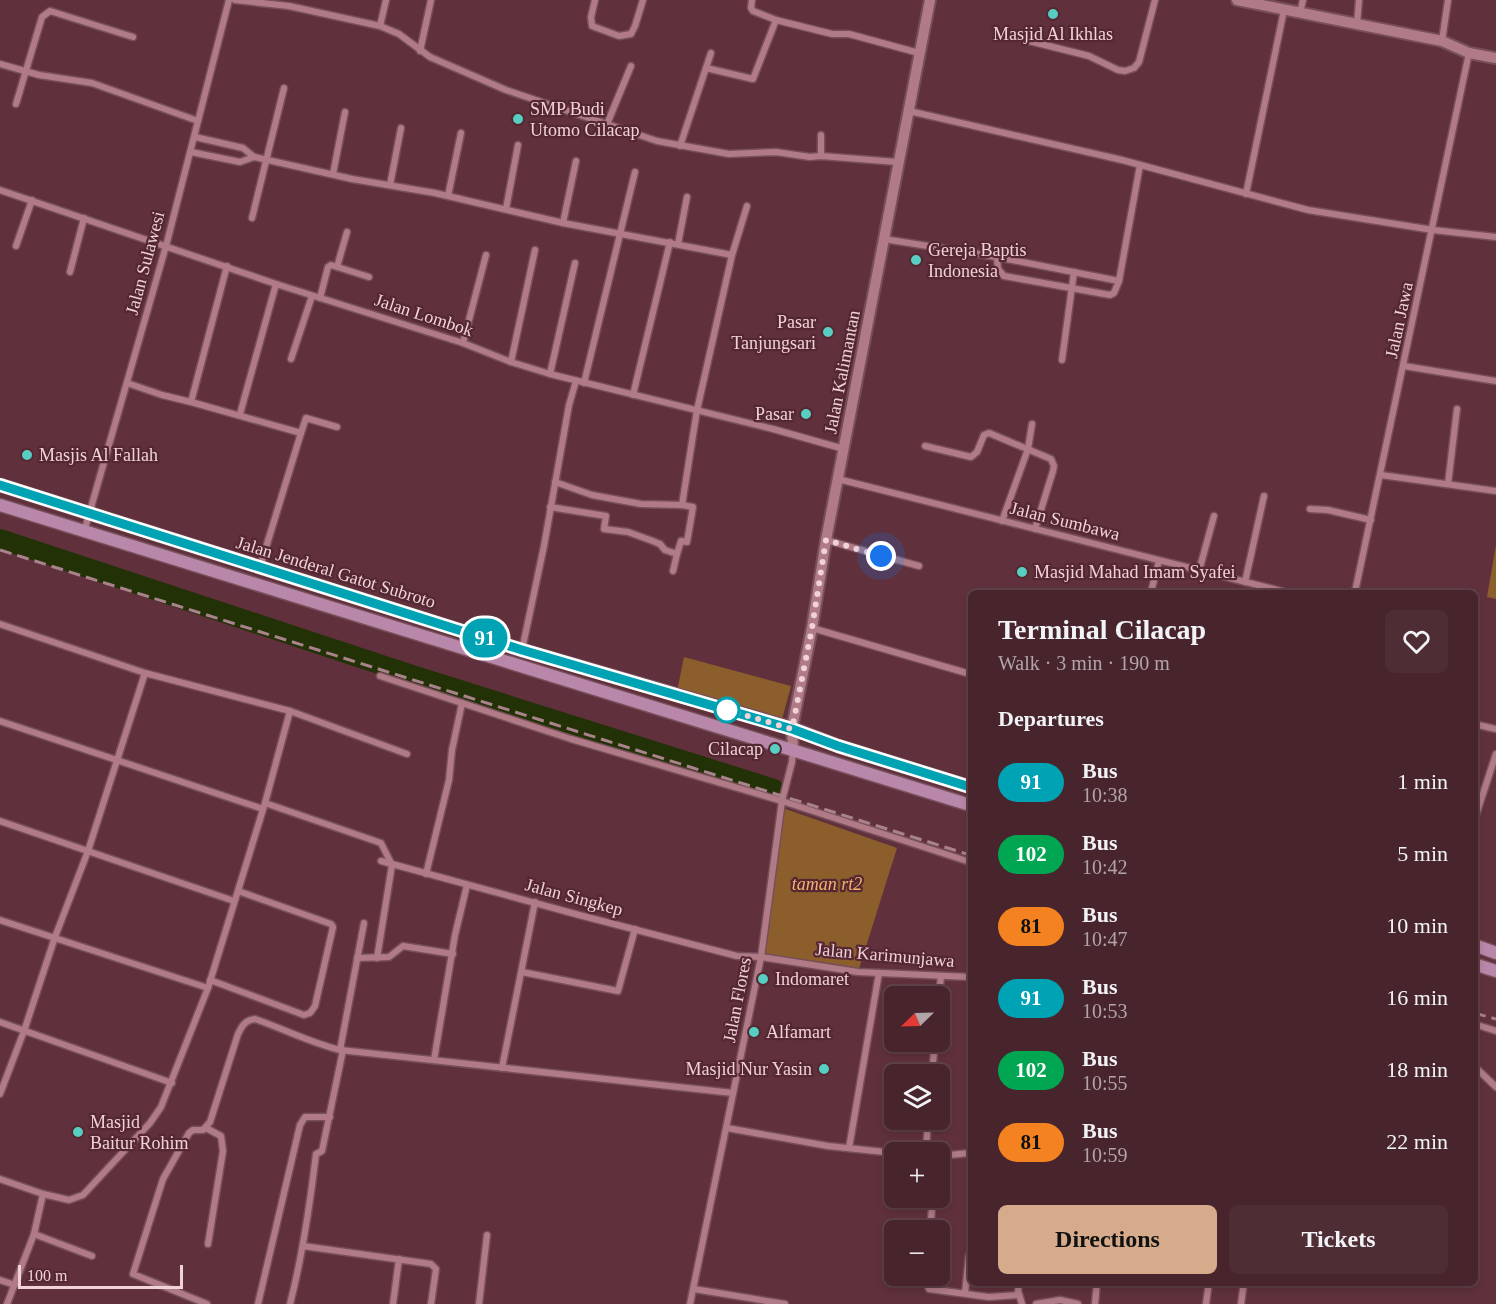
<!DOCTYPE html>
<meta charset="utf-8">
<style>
body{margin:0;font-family:Georgia,serif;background:#4f2d35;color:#f1f3f6;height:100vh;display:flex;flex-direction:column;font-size:22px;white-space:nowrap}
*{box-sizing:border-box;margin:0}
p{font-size:20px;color:#b1a5aa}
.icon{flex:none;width:33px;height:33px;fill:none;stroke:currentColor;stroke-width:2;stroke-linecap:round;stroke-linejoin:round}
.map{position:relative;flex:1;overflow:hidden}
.sheet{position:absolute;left:968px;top:590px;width:510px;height:696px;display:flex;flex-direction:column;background:#48252d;border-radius:9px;box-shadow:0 3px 9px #0003,0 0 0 2px #604249}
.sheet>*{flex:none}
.badge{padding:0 12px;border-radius:20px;font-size:21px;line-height:39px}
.needle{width:39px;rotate:247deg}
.controls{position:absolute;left:884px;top:986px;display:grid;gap:12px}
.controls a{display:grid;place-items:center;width:66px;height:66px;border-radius:9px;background:#48252d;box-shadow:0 3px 9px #0003,0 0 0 2px #604249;font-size:30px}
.scale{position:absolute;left:18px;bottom:15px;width:165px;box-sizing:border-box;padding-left:6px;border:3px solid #f0d2d8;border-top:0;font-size:16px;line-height:21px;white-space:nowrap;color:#f0d2d8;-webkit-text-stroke:4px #542732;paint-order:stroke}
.you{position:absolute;width:30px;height:30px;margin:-15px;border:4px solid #fff;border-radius:50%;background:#1a73e8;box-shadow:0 0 0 9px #1a73e833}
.map>.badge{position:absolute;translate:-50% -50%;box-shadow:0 0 0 3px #fff}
h2{padding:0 30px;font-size:22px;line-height:54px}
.round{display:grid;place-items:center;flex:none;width:63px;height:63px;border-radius:9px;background:#4f2d35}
.overview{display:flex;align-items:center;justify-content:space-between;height:102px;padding:0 30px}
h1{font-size:28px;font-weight:700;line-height:45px}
.button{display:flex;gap:12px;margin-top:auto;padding:12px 30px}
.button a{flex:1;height:69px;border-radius:9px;background:#d6ab8b;color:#111;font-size:24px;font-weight:700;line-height:69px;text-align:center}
.button a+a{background:#4f2d35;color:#f1f3f6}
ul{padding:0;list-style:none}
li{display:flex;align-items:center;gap:18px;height:72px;padding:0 30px}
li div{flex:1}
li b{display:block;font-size:22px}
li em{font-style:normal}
li .badge{min-width:66px;font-weight:700;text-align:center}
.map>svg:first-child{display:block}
.green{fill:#8c5e2c}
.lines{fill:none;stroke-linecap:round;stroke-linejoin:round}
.river{stroke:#233106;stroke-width:20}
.minor-casing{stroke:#774f59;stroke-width:9}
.tertiary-casing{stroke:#774f59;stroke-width:14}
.secondary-casing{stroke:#774f59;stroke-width:15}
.minor{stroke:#b07b86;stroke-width:6}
.tertiary{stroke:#b07b86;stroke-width:10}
.secondary{stroke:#b987a9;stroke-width:12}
.rail{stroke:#a9838b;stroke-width:3;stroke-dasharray:12 6;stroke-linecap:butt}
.line-casing{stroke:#fff;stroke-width:14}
.line{stroke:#00a3b4;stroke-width:9}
.walk{stroke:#f0d2d8;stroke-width:6;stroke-dasharray:0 10.8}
.poi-dot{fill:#57cec1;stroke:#542732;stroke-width:2}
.stop-dot{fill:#fff;stroke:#00a3b4;stroke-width:3}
.labels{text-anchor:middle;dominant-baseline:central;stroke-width:4.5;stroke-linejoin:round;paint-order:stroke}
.poi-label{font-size:18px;fill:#f0d2d8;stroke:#542732;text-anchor:start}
.street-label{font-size:18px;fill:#f0d2d8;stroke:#542732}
.park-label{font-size:18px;font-style:italic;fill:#f6b26d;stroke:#542732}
</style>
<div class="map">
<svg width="1496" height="1304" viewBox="0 0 1496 1304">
<rect width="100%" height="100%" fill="#60313c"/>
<g class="green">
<path d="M1496,545V599L1487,597Z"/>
<path d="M684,657L791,686L781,723L677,692Z"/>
<path d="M780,807L897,848L858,972L761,957Z"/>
</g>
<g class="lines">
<path class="river" d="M0,539L406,673L774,789"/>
<g class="minor-casing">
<g id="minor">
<path d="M235,0L289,6L380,26L399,34L430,57L506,90L657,141L729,154L776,152L810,157L821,156L897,162"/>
<path d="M595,0L591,17L592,26L619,36L631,34L635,26L643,0"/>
<path d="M752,0L751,8L753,11L776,20L832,34H849L919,53"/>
<path d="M1300,13L1303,0"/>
<path d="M1357,24L1359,0"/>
<path d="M380,26L386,0"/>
<path d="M1029,41L1089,56L1118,70L1125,71L1134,68L1139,62L1155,0"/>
<path d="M1442,41L1448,0"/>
<path d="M420,51L431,0"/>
<path d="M0,64L39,75L92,83L198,121"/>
<path d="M706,68L753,79L776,20"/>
<path d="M16,104L42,17L50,11L133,37"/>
<path d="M909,111L1122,160L1308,210L1433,230L1496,237"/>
<path d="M607,124L631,66"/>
<path d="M680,146L711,53"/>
<path d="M191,152L240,162L254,157L243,148L195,137"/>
<path d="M821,156V135"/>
<path d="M254,157L352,179L435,193L563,223L732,255"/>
<path d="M333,174L345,112"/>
<path d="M390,185L401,128"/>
<path d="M0,190L276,284L463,343L511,362L550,374L773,429L844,449"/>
<path d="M1246,194L1284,10"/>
<path d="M448,196L461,133"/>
<path d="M506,209L518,145"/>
<path d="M252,218L284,88"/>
<path d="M563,223L576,161"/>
<path d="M884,239L997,257L1119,281"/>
<path d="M678,244L687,197"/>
<path d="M16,246L32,200"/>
<path d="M997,257L998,269L1004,276L1110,295L1114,293L1119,281L1140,165"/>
<path d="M227,266L191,402L301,433L306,418L337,427"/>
<path d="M337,267L347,232"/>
<path d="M70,272L84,218"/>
<path d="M320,298L328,267L331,265L369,277"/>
<path d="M463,343L486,255"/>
<path d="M291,359L312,296"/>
<path d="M1062,360L1074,272"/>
<path d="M511,362L535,250"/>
<path d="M1404,366L1496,381"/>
<path d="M550,374L575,263"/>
<path d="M127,383L162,395L191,402"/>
<path d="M584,383L635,172"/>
<path d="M633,395L670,242"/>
<path d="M240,414L276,284"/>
<path d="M925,446L971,457L977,452L984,435L989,433L1051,459L1054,466L1053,471L1035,529"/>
<path d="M1381,475L1496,491"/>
<path d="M838,479L1285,592"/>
<path d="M555,482L592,495L641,504L682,505L697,410L732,255L747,206"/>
<path d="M1448,484L1457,409"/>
<path d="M550,507L606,516L604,529L628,532L650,540L660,544L665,550L677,554L673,571"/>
<path d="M1310,509L1328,510L1371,520"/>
<path d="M1002,521L1028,449L1032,424"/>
<path d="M84,532L166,246L229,0"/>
<path d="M826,540L919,566"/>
<path d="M677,554L681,541L687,542L693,507L682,505"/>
<path d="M260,567L301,433"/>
<path d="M1199,571L1214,516"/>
<path d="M1245,582L1264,496"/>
<path d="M1151,592L1159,561"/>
<path d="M1355,592L1469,53"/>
<path d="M0,624L145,673"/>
<path d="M812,628L970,674"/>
<path d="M522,650L544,546L569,405L576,381"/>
<path d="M380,676L571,739L782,801L970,862"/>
<path d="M290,711L407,754"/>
<path d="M0,721L263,809"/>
<path d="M1474,724L1496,729"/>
<path d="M265,803L381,843L392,865"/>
<path d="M0,821L234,901"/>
<path d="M1474,821L1496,754"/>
<path d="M381,861L579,915L737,956L761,957L858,972L970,977"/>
<path d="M426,874L449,780L452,750L462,703"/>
<path d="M0,920L208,988"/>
<path d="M357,958L389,957L403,946L453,954"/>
<path d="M377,958L392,865"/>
<path d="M522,972L618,991L635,929"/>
<path d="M210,980L304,1015L310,1013L315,1006L333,927L331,924L238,891"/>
<path d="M939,996L941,976"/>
<path d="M0,1022L172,1083"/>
<path d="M1474,1024L1496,1031"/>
<path d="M340,1050L364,923"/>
<path d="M434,1060L455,935L467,885"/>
<path d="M1474,1066L1496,1087"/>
<path d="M502,1068L535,902"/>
<path d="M932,1074L935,1041"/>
<path d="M0,1094L24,1031L55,937L88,851L145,673L290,711L265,803L208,988L161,1107L150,1123L83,1195L69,1200L43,1194"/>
<path d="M206,1128L221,1136L223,1151L208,1244"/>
<path d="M727,1128L828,1146L894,1153"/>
<path d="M849,1148L879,973"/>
<path d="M926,1152L928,1119"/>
<path d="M939,1156L970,1153"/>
<path d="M0,1179L43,1194L34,1234L7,1304"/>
<path d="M930,1230L933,1197"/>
<path d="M34,1234L92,1256"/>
<path d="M303,1246L431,1264L436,1269L431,1304"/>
<path d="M927,1275L926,1282L929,1289L989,1297L1019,1295"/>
<path d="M0,1280L15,1285"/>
<path d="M1019,1282L1018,1291L1022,1304"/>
<path d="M694,1289L785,1304"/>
<path d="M965,1293L969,1255"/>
<path d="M207,1304L133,1274L163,1179L189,1133L193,1130H203L210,1122L238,1034C242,1026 245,1020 255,1019C284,1029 311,1043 340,1050L733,1093"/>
<path d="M258,1304L300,1125L305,1117H330"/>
<path d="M290,1304C303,1254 310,1204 316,1154L322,1151L343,1050"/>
<path d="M393,1304L399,1259"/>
<path d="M479,1304L487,1235"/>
<path d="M690,1304L761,957L782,801L792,762L793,751"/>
<path d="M1036,1304L1060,1300L1078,1304"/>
<path d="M1095,1304L1097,1282"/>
<path d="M1206,1304L1209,1282"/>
<path d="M1241,1304L1244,1282"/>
</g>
</g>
<g class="tertiary-casing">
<g id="tertiary">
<path d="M1237,0L1442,41L1469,53L1496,58"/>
<path d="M793,750L792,728L812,628L826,540L930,0"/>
</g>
</g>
<g class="secondary-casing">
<g id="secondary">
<path d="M0,485L522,650L792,728L838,746L970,787"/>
<path d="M0,505L970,805"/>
<path d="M1474,945L1496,953"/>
<path d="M1474,964L1496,971"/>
</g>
</g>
<use href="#minor" class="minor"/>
<use href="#tertiary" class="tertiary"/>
<use href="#secondary" class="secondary"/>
<g class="rail">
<path d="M0,550L970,855"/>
<path d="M1474,1013L1496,1019"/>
</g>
</g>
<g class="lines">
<g class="line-casing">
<path id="line" d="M0,485L522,650L792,729L838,746L970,787"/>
</g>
<use href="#line" class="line"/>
<path class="walk" d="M727,710L792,729L812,628L826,540L881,556"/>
</g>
<g class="poi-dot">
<circle cx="1053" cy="14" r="6"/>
<circle cx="518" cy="119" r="6"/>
<circle cx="916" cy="260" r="6"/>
<circle cx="828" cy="332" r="6"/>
<circle cx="806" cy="414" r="6"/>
<circle cx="27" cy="455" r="6"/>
<circle cx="1022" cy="572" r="6"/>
<circle cx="775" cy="749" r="6"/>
<circle cx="763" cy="979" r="6"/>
<circle cx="754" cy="1032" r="6"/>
<circle cx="824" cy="1069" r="6"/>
<circle cx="78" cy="1132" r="6"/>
</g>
<circle class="stop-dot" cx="727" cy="710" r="12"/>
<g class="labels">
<g class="poi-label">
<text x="1053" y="34" text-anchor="middle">Masjid Al Ikhlas</text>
<text x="530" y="109">SMP Budi<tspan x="530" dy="21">Utomo Cilacap</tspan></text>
<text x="928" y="250">Gereja Baptis<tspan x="928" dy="21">Indonesia</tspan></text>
<text x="816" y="322" text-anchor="end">Pasar<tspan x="816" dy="21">Tanjungsari</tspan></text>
<text x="794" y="414" text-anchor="end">Pasar</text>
<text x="39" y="455">Masjis Al Fallah</text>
<text x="1034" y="572">Masjid Mahad Imam Syafei</text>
<text x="763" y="749" text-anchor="end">Cilacap</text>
<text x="775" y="979">Indomaret</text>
<text x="766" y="1032">Alfamart</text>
<text x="812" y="1069" text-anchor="end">Masjid Nur Yasin</text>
<text x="90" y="1122">Masjid<tspan x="90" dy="21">Baitur Rohim</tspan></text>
</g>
<g class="street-label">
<text transform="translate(145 263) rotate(-75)">Jalan Sulawesi</text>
<text transform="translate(424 315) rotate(18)">Jalan Lombok</text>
<text transform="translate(1399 320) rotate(-78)">Jalan Jawa</text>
<text transform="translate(842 372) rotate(-79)">Jalan Kalimantan</text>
<text transform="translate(1065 521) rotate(14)">Jalan Sumbawa</text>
<text transform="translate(336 572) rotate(17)">Jalan Jenderal Gatot Subroto</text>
<text transform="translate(574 897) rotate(15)">Jalan Singkep</text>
<text transform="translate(885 955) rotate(5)">Jalan Karimunjawa</text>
<text transform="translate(737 1000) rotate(-79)">Jalan Flores</text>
</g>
<g class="park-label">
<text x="827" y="884">taman rt2</text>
</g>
</g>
</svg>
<div class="controls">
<a><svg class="needle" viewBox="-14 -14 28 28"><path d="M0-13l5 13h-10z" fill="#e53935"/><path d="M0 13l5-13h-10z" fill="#b1a5aa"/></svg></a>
<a><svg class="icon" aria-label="layers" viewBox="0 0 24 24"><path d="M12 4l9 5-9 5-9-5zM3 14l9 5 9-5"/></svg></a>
<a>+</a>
<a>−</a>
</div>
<div class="scale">100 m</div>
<div class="you" style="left:881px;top:556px"></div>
<b class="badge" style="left:485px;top:638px;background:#00a3b4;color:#fff">91</b>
<section class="sheet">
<div class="overview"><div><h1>Terminal Cilacap</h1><p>Walk · 3 min · 190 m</p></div><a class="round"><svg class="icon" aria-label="heart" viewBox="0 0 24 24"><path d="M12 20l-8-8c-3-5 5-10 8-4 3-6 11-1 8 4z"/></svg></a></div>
<h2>Departures</h2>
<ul>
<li><span class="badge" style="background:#00a3b4;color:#fff">91</span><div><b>Bus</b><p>10:38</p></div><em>1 min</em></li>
<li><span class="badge" style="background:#00a651;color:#fff">102</span><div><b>Bus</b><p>10:42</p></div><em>5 min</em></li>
<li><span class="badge" style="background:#f58220;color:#111">81</span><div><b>Bus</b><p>10:47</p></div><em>10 min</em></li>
<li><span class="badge" style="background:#00a3b4;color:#fff">91</span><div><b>Bus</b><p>10:53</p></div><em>16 min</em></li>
<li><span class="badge" style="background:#00a651;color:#fff">102</span><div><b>Bus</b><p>10:55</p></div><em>18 min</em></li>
<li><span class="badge" style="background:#f58220;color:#111">81</span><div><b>Bus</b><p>10:59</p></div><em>22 min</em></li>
</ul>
<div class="button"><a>Directions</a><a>Tickets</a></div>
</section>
</div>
